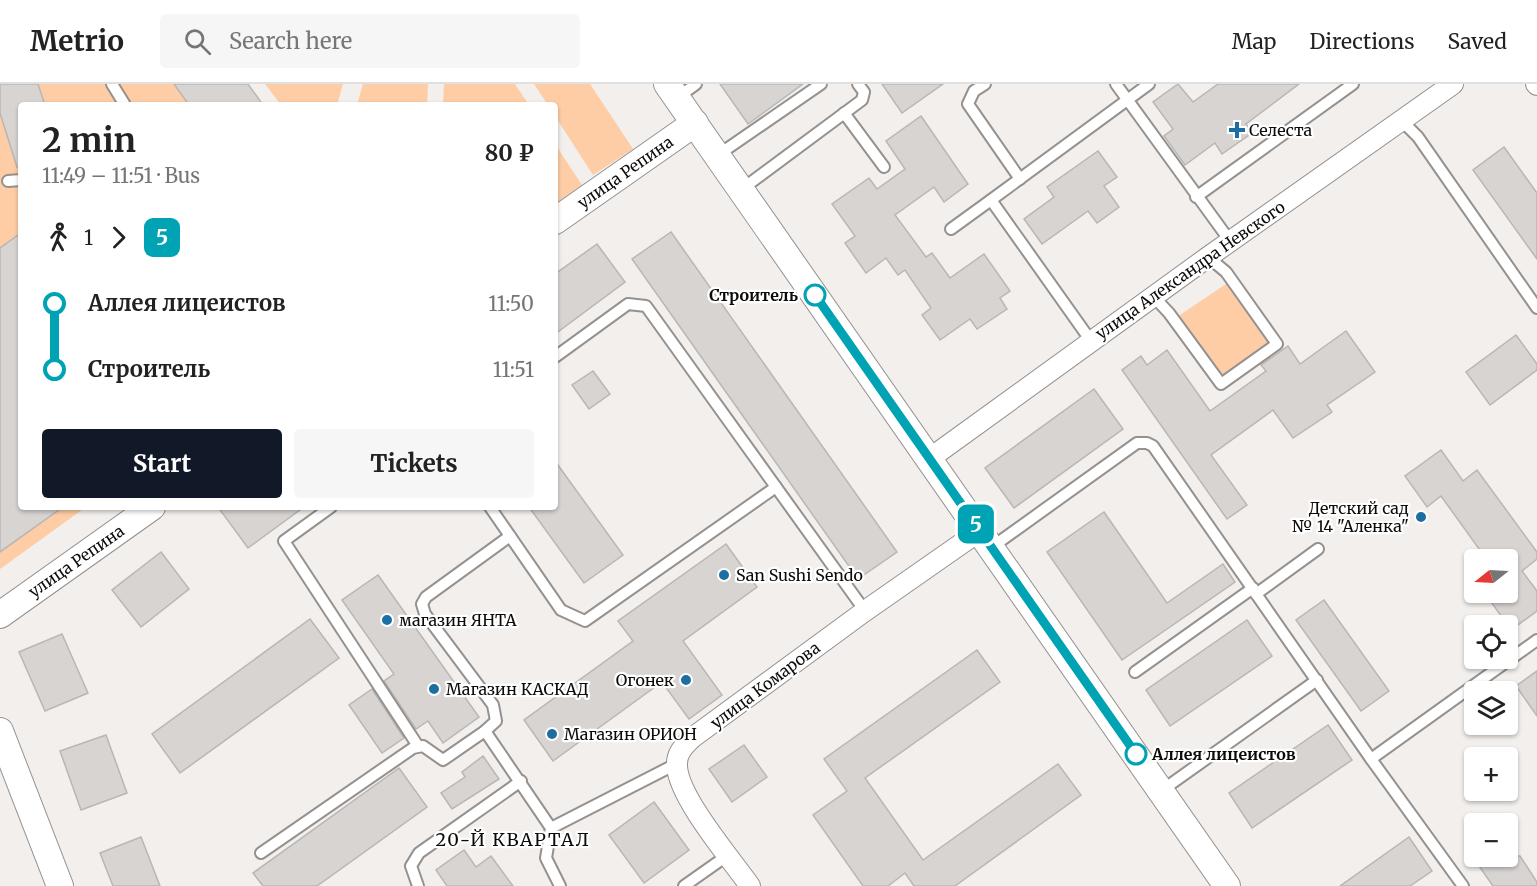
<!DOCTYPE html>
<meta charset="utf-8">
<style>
body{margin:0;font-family:Merriweather,serif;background:#f6f6f6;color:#222;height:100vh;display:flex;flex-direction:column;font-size:22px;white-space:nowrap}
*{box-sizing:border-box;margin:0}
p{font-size:20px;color:#767676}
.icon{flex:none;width:33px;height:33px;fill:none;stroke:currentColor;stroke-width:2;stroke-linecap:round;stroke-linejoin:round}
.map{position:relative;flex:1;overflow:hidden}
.panel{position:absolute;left:18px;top:18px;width:540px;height:408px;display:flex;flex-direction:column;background:#fff;border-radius:6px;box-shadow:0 2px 4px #0004}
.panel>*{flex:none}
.badge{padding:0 12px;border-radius:9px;font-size:21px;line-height:39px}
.needle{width:39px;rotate:252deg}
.fabs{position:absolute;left:1464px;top:465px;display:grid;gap:12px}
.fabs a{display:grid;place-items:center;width:54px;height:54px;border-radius:6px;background:#fff;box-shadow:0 2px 4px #0004;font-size:30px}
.map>.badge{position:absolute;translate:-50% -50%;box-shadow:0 0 0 3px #fff}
.legs{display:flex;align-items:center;gap:9px;height:66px;padding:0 24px;font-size:20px}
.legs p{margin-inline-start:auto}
.headline{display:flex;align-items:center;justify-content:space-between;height:102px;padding:0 24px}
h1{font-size:33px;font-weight:700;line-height:45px}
.action{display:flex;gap:12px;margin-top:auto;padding:12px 24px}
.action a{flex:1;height:69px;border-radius:6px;background:#111827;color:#fff;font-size:24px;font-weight:700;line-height:69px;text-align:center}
.action a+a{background:#f6f6f6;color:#222}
ul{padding:0 24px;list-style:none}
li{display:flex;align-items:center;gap:21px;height:66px;font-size:22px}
li i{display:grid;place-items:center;width:9px;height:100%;margin:0 8px;background:currentColor}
li i::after{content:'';width:15px;height:15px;margin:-8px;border:4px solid;border-radius:50%;background:#fff}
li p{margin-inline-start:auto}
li:first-child i{background:linear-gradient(#0000 50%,currentColor 0)}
li:last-child i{background:linear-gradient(currentColor 50%,#0000 0)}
header{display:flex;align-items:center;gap:36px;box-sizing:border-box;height:84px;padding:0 30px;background:#fff;border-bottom:2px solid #e0e0e0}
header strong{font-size:28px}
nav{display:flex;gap:33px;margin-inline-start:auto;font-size:21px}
.search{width:420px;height:54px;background:#f6f6f6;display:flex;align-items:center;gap:15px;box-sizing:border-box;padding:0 21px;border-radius:6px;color:#767676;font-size:22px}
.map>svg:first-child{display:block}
.green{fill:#fecda6}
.building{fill:#d8d4d2;stroke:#b9b6b4;stroke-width:1.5}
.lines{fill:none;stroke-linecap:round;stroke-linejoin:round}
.service-casing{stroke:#94918f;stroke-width:14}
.minor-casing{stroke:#94918f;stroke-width:22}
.tertiary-casing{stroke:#94918f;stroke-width:28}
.service{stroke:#fff;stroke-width:10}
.minor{stroke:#fff;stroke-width:20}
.tertiary{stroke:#fff;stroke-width:26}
.line-1-casing{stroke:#fff;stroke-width:14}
.line-1{stroke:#00a3b4;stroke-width:9}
.poi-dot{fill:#1c6fa0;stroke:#fff;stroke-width:2}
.stop-1-dot{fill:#fff;stroke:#00a3b4;stroke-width:3}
.labels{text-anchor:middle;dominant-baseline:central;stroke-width:4.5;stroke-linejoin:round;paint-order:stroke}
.poi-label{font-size:16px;fill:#0c0b0a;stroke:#fff;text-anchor:start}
.street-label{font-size:16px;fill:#0c0b0a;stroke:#fff}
.stop-label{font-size:16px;font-weight:bold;fill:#0c0b0a;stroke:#fff;text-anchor:end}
.neighbourhood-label{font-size:18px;letter-spacing:1.5px;fill:#0c0b0a;stroke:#fff}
</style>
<header>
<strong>Metrio</strong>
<div class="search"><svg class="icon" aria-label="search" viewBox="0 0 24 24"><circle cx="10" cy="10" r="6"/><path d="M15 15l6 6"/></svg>Search here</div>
<nav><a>Map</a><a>Directions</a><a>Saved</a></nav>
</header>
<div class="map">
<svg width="1537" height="802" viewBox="0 0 1537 802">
<rect width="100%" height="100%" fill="#f2efec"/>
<g class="green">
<path d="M0,0H174L189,21H21V423H86L0,485Z"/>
<path d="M265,0H343L337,21H281Z"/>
<path d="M363,0H428L427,21H357Z"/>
<path d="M444,0H515L529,21H443Z"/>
<path d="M534,0H590L633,65L593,91L555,32V21H548Z"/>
<path d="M555,60L582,101L555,120Z"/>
<path d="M1232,196L1277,260L1221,300L1174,235Z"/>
</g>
<g class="building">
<path d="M0,0H38L45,21H21V82L17,83L0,29Z"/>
<path d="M174,0H248L263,21H189Z"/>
<path d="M720,0H803L748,40Z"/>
<path d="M882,0H943L902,29Z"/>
<path d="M1178,0L1193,18L1218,0H1299L1246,40L1252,49L1222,70L1215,59L1185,81L1164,52L1173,45L1153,18Z"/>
<path d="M921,32L968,100L944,118L934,103L895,131L926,173L932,169L950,194L984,170L1010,207L1000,214L1007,225L977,245L970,235L940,256L922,231L931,224L905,186L898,191L886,174L866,189L845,159L855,152L832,120L869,94L877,105L905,85L886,57Z"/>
<path d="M1504,63L1537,109V175L1473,86Z"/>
<path d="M1098,67L1117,93L1104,102L1119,123L1097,139L1088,127L1042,160L1024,135L1054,113L1047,103Z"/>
<path d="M671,148L897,468L858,495L632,175Z"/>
<path d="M21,149V423H63L0,468V164Z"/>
<path d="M597,160L625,198L555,250V190Z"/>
<path d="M1346,247L1375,288L1327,321L1332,328L1293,354L1273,326L1211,371L1247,421L1227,435L1122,286L1141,272L1147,281L1167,266L1210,327L1266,287L1261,281L1288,262L1300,280Z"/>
<path d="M1516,251L1537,280V286L1490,321L1466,288Z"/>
<path d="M593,287L610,310L589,325L572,301Z"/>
<path d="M1094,305L1123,345L1014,424L985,384Z"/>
<path d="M1441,366L1463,397L1477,386L1537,468V475L1522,487L1537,507V527L1511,546L1484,508H1508V476H1487L1441,412L1427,423L1405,392Z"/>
<path d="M555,377L623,471L584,499L529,423H555Z"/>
<path d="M218,423H304L248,464Z"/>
<path d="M1104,428L1167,519L1223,480L1235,498L1122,576L1047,468Z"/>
<path d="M726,460L757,503L683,557L722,611L689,635L662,598L553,677L524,636L633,557L618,537Z"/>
<path d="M161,468L189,505L141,543L112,506Z"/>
<path d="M378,491L479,633L443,659L428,637L416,645L384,597L394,590L342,516Z"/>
<path d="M1324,516L1389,607L1361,627L1296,536Z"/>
<path d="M310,535L339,574L180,689L152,650Z"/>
<path d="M1247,536L1272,572L1170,642L1146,606Z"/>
<path d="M62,550L88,609L45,627L19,568Z"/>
<path d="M977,566L1000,598L865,694L923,776L1058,680L1081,711L955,802H914L905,789L888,802H863L813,731L847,707L824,675Z"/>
<path d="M1537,587V632L1516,602Z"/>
<path d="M372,605L404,654L382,669L349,621Z"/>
<path d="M1328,641L1352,676L1252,744L1229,709Z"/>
<path d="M106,651L127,709L81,726L60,667Z"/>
<path d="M744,661L767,693L732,718L709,685Z"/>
<path d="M483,672L499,695L452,725L441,709L465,693L462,688Z"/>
<path d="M399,684L427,723L317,802H263L253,789Z"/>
<path d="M654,718L689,766L644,799L609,751Z"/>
<path d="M141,753L160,802H113L100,769Z"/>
<path d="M1409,753L1432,787L1410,802H1340Z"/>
<path d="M464,766L476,783L491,772L513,802H447L436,786Z"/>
<path d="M1472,772H1520L1537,798V802H1493Z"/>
</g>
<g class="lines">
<g class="service-casing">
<g id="service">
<path d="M112,0L125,21"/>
<path d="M985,0L974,7L968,20L1020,95"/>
<path d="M1116,0L1230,157"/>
<path d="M677,14L696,0"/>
<path d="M844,29L884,83"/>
<path d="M1401,36L1418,53L1537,224"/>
<path d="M718,71L821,0"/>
<path d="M8,97L21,96"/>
<path d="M742,105L862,16L864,8L858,0"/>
<path d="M1196,113L1353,0"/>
<path d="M951,145L991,116"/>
<path d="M1153,212L1169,229L1221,300L1277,260L1226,188L1208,173"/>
<path d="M1091,257L991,116L1149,0"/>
<path d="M555,273L628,220L646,222L865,527"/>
<path d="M331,423L284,457L418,662"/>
<path d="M490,423L561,526L585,537L776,403"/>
<path d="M992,463L1137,359H1147L1153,362L1371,675L1463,802"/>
<path d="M1256,510L1318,465"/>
<path d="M1135,588L1253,504"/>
<path d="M485,647L496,637L493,621L425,530L422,520L426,513L510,452"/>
<path d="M1371,675L1537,556"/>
<path d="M1161,707L1317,596"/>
<path d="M551,744L676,680"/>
<path d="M261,769L413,664L423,662L443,676L485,647L551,744L546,774L560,802"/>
<path d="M418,802L411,782L419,769L521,697"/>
<path d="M684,802L728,771"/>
</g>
</g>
<g class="minor-casing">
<g id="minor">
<path d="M1536,0L1537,1"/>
<path d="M929,375L1208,173L1453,0"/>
<path d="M750,802C731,775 678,713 677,682C676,669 684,662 692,654L865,527L981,446"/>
</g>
</g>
<g class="tertiary-casing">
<g id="tertiary">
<path d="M667,0L1227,802"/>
<path d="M555,137L695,39"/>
<path d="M0,531L152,423"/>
<path d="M0,647L60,802"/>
</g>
</g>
<use href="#service" class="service"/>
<use href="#minor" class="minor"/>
<use href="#tertiary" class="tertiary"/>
</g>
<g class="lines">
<g class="line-1-casing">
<path id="line-1" d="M815,211L1136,670"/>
</g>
<use href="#line-1" class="line-1"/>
</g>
<g class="poi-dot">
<path d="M1234 37h6v6h6v6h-6v6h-6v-6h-6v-6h6z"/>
<circle cx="1421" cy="433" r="6"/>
<circle cx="724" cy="491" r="6"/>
<circle cx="387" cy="536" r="6"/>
<circle cx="686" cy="596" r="6"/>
<circle cx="434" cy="605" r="6"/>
<circle cx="552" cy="650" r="6"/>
</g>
<g class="stop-1-dot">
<circle cx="815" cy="211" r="10"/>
<circle cx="1136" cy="670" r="10"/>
</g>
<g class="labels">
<g class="poi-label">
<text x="1249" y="46">Селеста</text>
<text x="1409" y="424" text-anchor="end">Детский сад<tspan x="1409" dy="18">№ 14 "Аленка"</tspan></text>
<text x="736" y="491">San Sushi Sendo</text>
<text x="399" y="536">магазин ЯНТА</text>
<text x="674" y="596" text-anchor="end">Огонек</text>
<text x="446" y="605">Магазин КАСКАД</text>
<text x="564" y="650">Магазин ОРИОН</text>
</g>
<g class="street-label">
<text transform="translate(625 88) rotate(-35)">улица Репина</text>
<text transform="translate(1190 186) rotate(-35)">улица Александра Невского</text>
<text transform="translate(76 477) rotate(-35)">улица Репина</text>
<text transform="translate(765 601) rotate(-37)">улица Комарова</text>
</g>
<g class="stop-label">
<text x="798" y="211">Строитель</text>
<text x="1152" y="670" text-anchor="start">Аллея лицеистов</text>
</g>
<g class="neighbourhood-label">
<text x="513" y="755">20-Й КВАРТАЛ</text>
</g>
</g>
</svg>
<div class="fabs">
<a><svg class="needle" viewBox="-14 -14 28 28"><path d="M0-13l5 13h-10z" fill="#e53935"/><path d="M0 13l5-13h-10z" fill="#767676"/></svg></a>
<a><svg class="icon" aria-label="locate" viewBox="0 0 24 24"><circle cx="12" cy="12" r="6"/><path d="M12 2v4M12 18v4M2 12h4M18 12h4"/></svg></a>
<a><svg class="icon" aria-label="layers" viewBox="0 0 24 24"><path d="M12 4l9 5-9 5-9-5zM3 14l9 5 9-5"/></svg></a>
<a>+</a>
<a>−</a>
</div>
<b class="badge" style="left:976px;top:440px;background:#00a3b4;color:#fff">5</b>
<section class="panel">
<div class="headline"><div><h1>2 min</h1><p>11:49 – 11:51 · Bus</p></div><b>80 ₽</b></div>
<div class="legs"><svg class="icon" aria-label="walk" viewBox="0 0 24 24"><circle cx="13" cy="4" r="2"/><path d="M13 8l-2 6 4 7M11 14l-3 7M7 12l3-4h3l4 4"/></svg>1<svg class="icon" aria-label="forward" viewBox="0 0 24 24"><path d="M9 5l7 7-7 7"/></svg><b class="badge" style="background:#00a3b4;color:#fff">5</b></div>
<ul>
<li><i style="color:#00a3b4"></i><b>Аллея лицеистов</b><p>11:50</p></li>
<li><i style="color:#00a3b4"></i><b>Строитель</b><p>11:51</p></li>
</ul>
<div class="action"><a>Start</a><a>Tickets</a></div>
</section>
</div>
